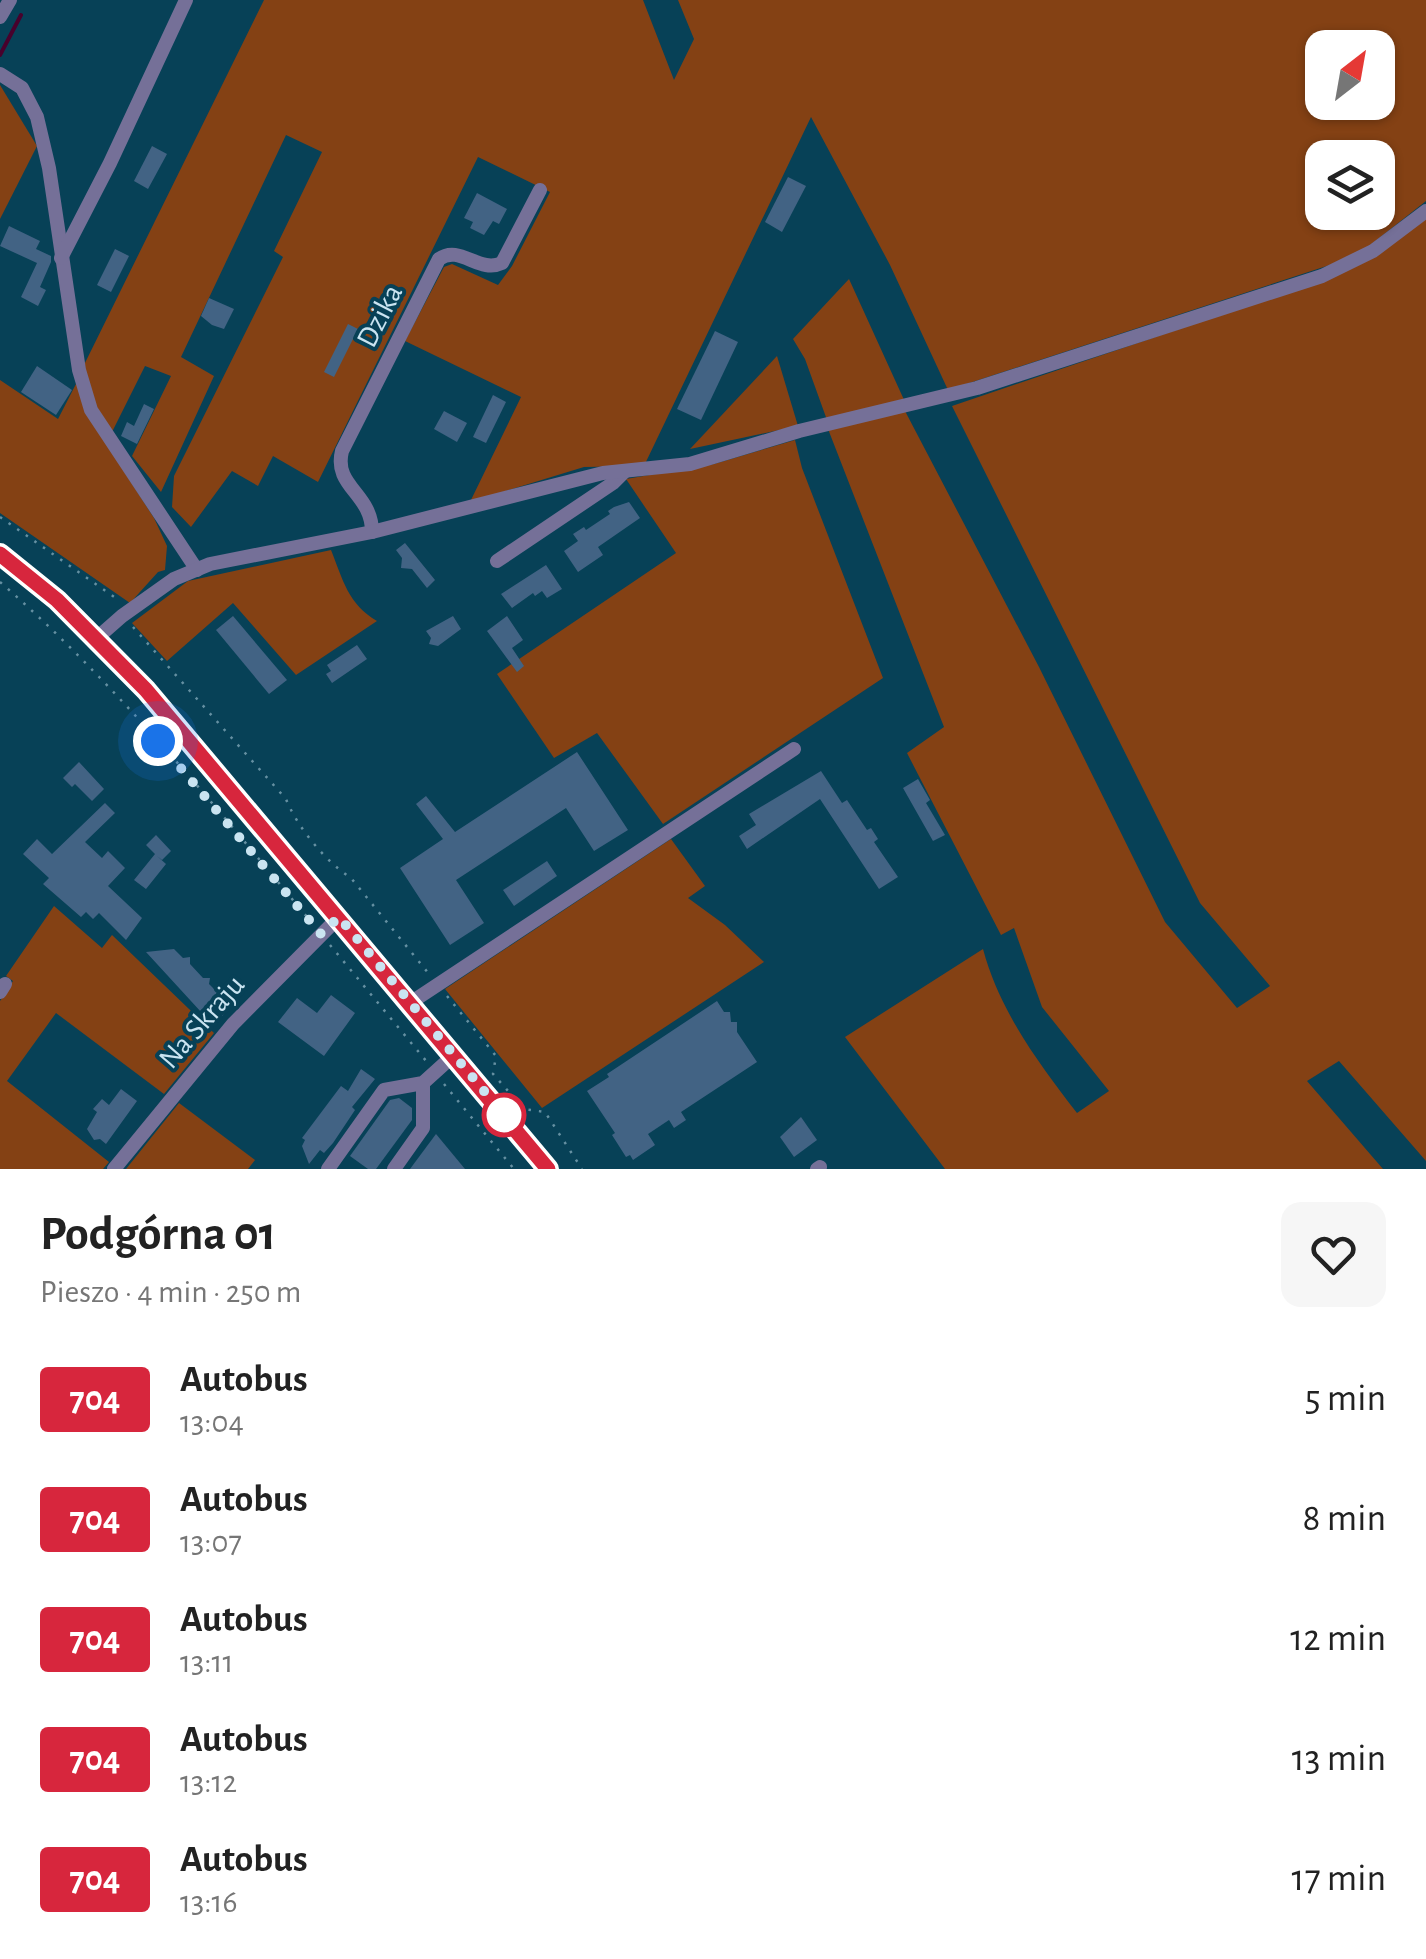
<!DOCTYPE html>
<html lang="pl">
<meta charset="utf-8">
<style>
body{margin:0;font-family:"Alegreya Sans",sans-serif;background:#f6f6f6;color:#222;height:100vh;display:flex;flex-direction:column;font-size:38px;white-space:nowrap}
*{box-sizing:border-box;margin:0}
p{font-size:32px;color:#767676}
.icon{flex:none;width:55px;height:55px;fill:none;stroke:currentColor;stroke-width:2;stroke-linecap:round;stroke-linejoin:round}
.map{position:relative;height:1169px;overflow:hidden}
.details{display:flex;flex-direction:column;background:#fff;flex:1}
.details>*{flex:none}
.badge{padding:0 20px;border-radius:8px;font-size:35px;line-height:65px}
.needle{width:65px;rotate:31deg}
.controls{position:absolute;left:1305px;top:30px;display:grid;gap:20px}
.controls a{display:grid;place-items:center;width:90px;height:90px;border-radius:20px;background:#fff;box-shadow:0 2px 8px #0004;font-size:50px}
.you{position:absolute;width:50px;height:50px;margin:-25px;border:8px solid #fff;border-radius:50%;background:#1a73e8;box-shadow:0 0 0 15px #1a73e833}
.map>.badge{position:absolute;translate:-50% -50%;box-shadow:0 0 0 5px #fff}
.round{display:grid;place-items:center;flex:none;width:105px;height:105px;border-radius:20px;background:#f6f6f6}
.headline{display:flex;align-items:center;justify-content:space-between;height:170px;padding:0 40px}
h1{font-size:48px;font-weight:700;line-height:75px}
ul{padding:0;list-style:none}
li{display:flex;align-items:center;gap:30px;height:120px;padding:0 40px}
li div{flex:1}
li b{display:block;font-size:38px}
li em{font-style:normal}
li .badge{min-width:110px;font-weight:700;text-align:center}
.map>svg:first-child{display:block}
.green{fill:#844114;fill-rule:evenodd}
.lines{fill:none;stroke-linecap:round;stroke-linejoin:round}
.stream{stroke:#48012c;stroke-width:4}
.building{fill:#426384}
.path{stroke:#6590a2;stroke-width:2.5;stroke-dasharray:2.5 8;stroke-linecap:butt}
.minor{stroke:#757098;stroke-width:14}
.major{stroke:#aea2f4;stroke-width:18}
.line-casing{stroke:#fff;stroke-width:22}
.line{stroke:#d7263d;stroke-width:15}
.walk{stroke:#cae4f1;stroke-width:10;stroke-dasharray:0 18}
.stop-dot{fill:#fff;stroke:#d7263d;stroke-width:5}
.labels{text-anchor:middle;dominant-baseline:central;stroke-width:8;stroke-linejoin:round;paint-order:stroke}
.street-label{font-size:30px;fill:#cae4f1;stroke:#074157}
</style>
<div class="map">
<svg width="1426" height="1169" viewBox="0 0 1426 1169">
<rect width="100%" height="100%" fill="#074157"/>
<g class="green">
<path d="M264,0H643L674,80L694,39L678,0H1426V201L1369,246L1342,261L948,390L890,265L811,117L644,466L584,467L470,502L521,397L405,341L444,267L452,264L498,285L512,266L550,192L478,157L318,482L273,456L258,486L232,471L191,527L172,507L174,476L283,257L274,251L322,152L286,135L181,357L214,376L161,492L132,456L171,376L145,366L112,432L94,405L82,369ZM1322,48H1378V102H1322ZM1322,158H1378V212H1322Z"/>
<path d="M0,85L37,146L0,219Z"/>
<path d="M1426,218V1161L1339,1061L1307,1081L1383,1169H945L845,1037L983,949C1000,1012 1038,1062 1077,1113L1109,1091L1042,1007L1014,928L1001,935L907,753L944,727L828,429L905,411L1039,667L1165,922L1237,1008L1270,986L1200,903L952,406L1338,275Z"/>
<path d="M849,279L905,402L827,420L805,359L793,339Z"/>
<path d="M777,356L798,426L690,449Z"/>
<path d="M0,380L58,419L77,382L89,417L154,518L167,546L165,570L158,572L130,603L0,513Z"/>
<path d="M795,440L802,468L883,678L663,824L597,733L554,758L497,674L676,553L626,479L714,464Z"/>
<path d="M331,550C343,580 348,604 377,621L296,675L233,603L167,661L132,623L188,581Z"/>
<path d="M671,839L705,886L688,898L725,925L764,962L542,1108L445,989Z"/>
<path d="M54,906L102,948L112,935L214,1033L164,1094L56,1013L7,1081L109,1162L103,1169H0V1001L13,981L6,976Z"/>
<path d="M179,1103L255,1160L248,1169H126Z"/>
</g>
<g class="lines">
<path class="stream" d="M0,55L21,15"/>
</g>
<g class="building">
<path d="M152,146L167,154L148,189L134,181Z"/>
<path d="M788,177L806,186L782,232L765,222Z"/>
<path d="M477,193L507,209L499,224L493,221L484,235L470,228L473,222L464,218Z"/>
<path d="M9,226L40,241L36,249L51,256V262L40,287L46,290L38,306L21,297L37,263L0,246Z"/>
<path d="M115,249L129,256L111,292L97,285Z"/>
<path d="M209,298L234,309L224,329L212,325L201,316Z"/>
<path d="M348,324L358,329L334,377L324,372Z"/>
<path d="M715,331L738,342L701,420L677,409Z"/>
<path d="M37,366L72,390L56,415L21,392Z"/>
<path d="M493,395L506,402L486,443L473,437Z"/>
<path d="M144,404L154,409L137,444L121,436L127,422L134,426Z"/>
<path d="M444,411L467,423L457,442L434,429Z"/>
<path d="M629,502L640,518L598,547L603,555L578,572L564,551L578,541L573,534L584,527L586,530L610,514L608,511L614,507Z"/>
<path d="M405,543L435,580L427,588L412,569L401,568L402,558L396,550Z"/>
<path d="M546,565L562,589L547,598L542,591L535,596L533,593L512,608L501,594Z"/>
<path d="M233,616L287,680L269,694L216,630Z"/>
<path d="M453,616L461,629L438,646L429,644L431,638L426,631Z"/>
<path d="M507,616L523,640L512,648L524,666L517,672L487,631Z"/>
<path d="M357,645L367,659L332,683L326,674L331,671L327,665Z"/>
<path d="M577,752L628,830L594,851L566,808L456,880L484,923L450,945L400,868L443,839L416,804L426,796L455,832Z"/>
<path d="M79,762L104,789L92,801L75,784L72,787L63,778Z"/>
<path d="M821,771L842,803L847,800L867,830L871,828L878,839L874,842L898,877L879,889L820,799L747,849L739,836L756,825L749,814Z"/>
<path d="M918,779L930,800L926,803L945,835L933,841L903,788Z"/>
<path d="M105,803L115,813L85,842L102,858L108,851L125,868L108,886L142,918L126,940L99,913L93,919L86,912L81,917L43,884L49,878L23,854L37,839L52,854Z"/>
<path d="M156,835L171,851L162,860L157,856L166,864L146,889L134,880L155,854L146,845Z"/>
<path d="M547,861L557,876L514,906L503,890Z"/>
<path d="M174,949L183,958L190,957V964L203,978H210L209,984L217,992L215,1000L223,1007L224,1014L213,1025L146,952Z"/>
<path d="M331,995L355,1013L324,1056L278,1022L297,998L317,1013Z"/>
<path d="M717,1001L724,1012H730L731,1022H737V1032L757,1062L681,1112L686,1120L674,1128L669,1120L648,1134L655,1145L633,1160L630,1155L626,1157L612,1135L615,1133L587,1091L609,1077L607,1074Z"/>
<path d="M361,1069L375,1079L352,1107L355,1110L333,1143L324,1153L320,1150L309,1164L302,1146L305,1140L302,1138L341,1086L348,1091Z"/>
<path d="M121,1089L137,1101L106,1144L100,1139L94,1140L87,1129L97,1112L93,1109L102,1099L109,1105Z"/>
<path d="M399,1098L412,1108V1120L376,1169H368L350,1156L390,1100Z"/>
<path d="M801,1117L817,1140L794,1157L780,1137Z"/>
<path d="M436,1134L465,1169H410Z"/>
</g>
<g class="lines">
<g class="path">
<path d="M0,517L117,599"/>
<path d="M0,582C116,683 214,805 312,923"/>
<path d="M133,627L286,799C297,827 326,862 351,878L429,974"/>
<path d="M330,945L427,1062"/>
<path d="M447,996L496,1056L493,1074L524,1109L545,1112L582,1169"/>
<path d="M444,1084L514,1169"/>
</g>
<g class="minor">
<path d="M0,17L10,0"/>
<path d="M0,74L22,88L37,117L49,168L79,370L91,410L197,570"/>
<path d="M61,258L110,163L186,0"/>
<path d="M372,532C372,493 333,487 342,451L439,259C460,244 479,274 502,263L540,190"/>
<path d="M497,561L613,483L625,471"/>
<path d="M97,638L122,616L174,579L210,564L372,532L603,473L690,464L799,431L977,388L1322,276L1373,251L1426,211"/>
<path d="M0,992L5,984"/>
<path d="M410,1003L794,749"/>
<path d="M114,1169L233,1024L339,917"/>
<path d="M328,1169L384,1090L423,1083L454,1055"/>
<path d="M394,1169L423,1128V1083"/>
<path d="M817,1169L820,1167"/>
</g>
<path class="major" d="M0,554L57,601L146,690L548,1169"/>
</g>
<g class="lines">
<g class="line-casing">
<path id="line" d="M0,554L57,600L146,690L548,1169"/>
</g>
<use href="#line" class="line"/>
<path class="walk" d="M158,741L321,934L339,917L504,1115"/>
</g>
<circle class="stop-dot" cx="504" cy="1115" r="20"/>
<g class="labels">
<g class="street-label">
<text transform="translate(380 316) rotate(-63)">Dzika</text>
<text transform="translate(202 1022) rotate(-49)">Na Skraju</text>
</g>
</g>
</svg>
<div class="controls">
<a><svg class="needle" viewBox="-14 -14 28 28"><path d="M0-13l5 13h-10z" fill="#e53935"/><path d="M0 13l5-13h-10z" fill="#767676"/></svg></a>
<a><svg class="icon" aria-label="layers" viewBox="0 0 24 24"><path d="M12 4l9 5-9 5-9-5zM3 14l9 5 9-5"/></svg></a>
</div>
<div class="you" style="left:158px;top:741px"></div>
</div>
<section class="details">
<div class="headline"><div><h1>Podgórna 01</h1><p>Pieszo · 4 min · 250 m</p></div><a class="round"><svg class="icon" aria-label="heart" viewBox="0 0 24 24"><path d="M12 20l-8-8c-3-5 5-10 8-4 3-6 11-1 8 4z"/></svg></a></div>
<ul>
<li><span class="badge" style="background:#d7263d;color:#fff">704</span><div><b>Autobus</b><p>13:04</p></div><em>5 min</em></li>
<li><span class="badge" style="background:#d7263d;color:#fff">704</span><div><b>Autobus</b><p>13:07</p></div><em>8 min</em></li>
<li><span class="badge" style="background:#d7263d;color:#fff">704</span><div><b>Autobus</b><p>13:11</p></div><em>12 min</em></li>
<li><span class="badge" style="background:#d7263d;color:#fff">704</span><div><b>Autobus</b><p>13:12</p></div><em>13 min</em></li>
<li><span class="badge" style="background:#d7263d;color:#fff">704</span><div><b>Autobus</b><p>13:16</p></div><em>17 min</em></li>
</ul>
</section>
